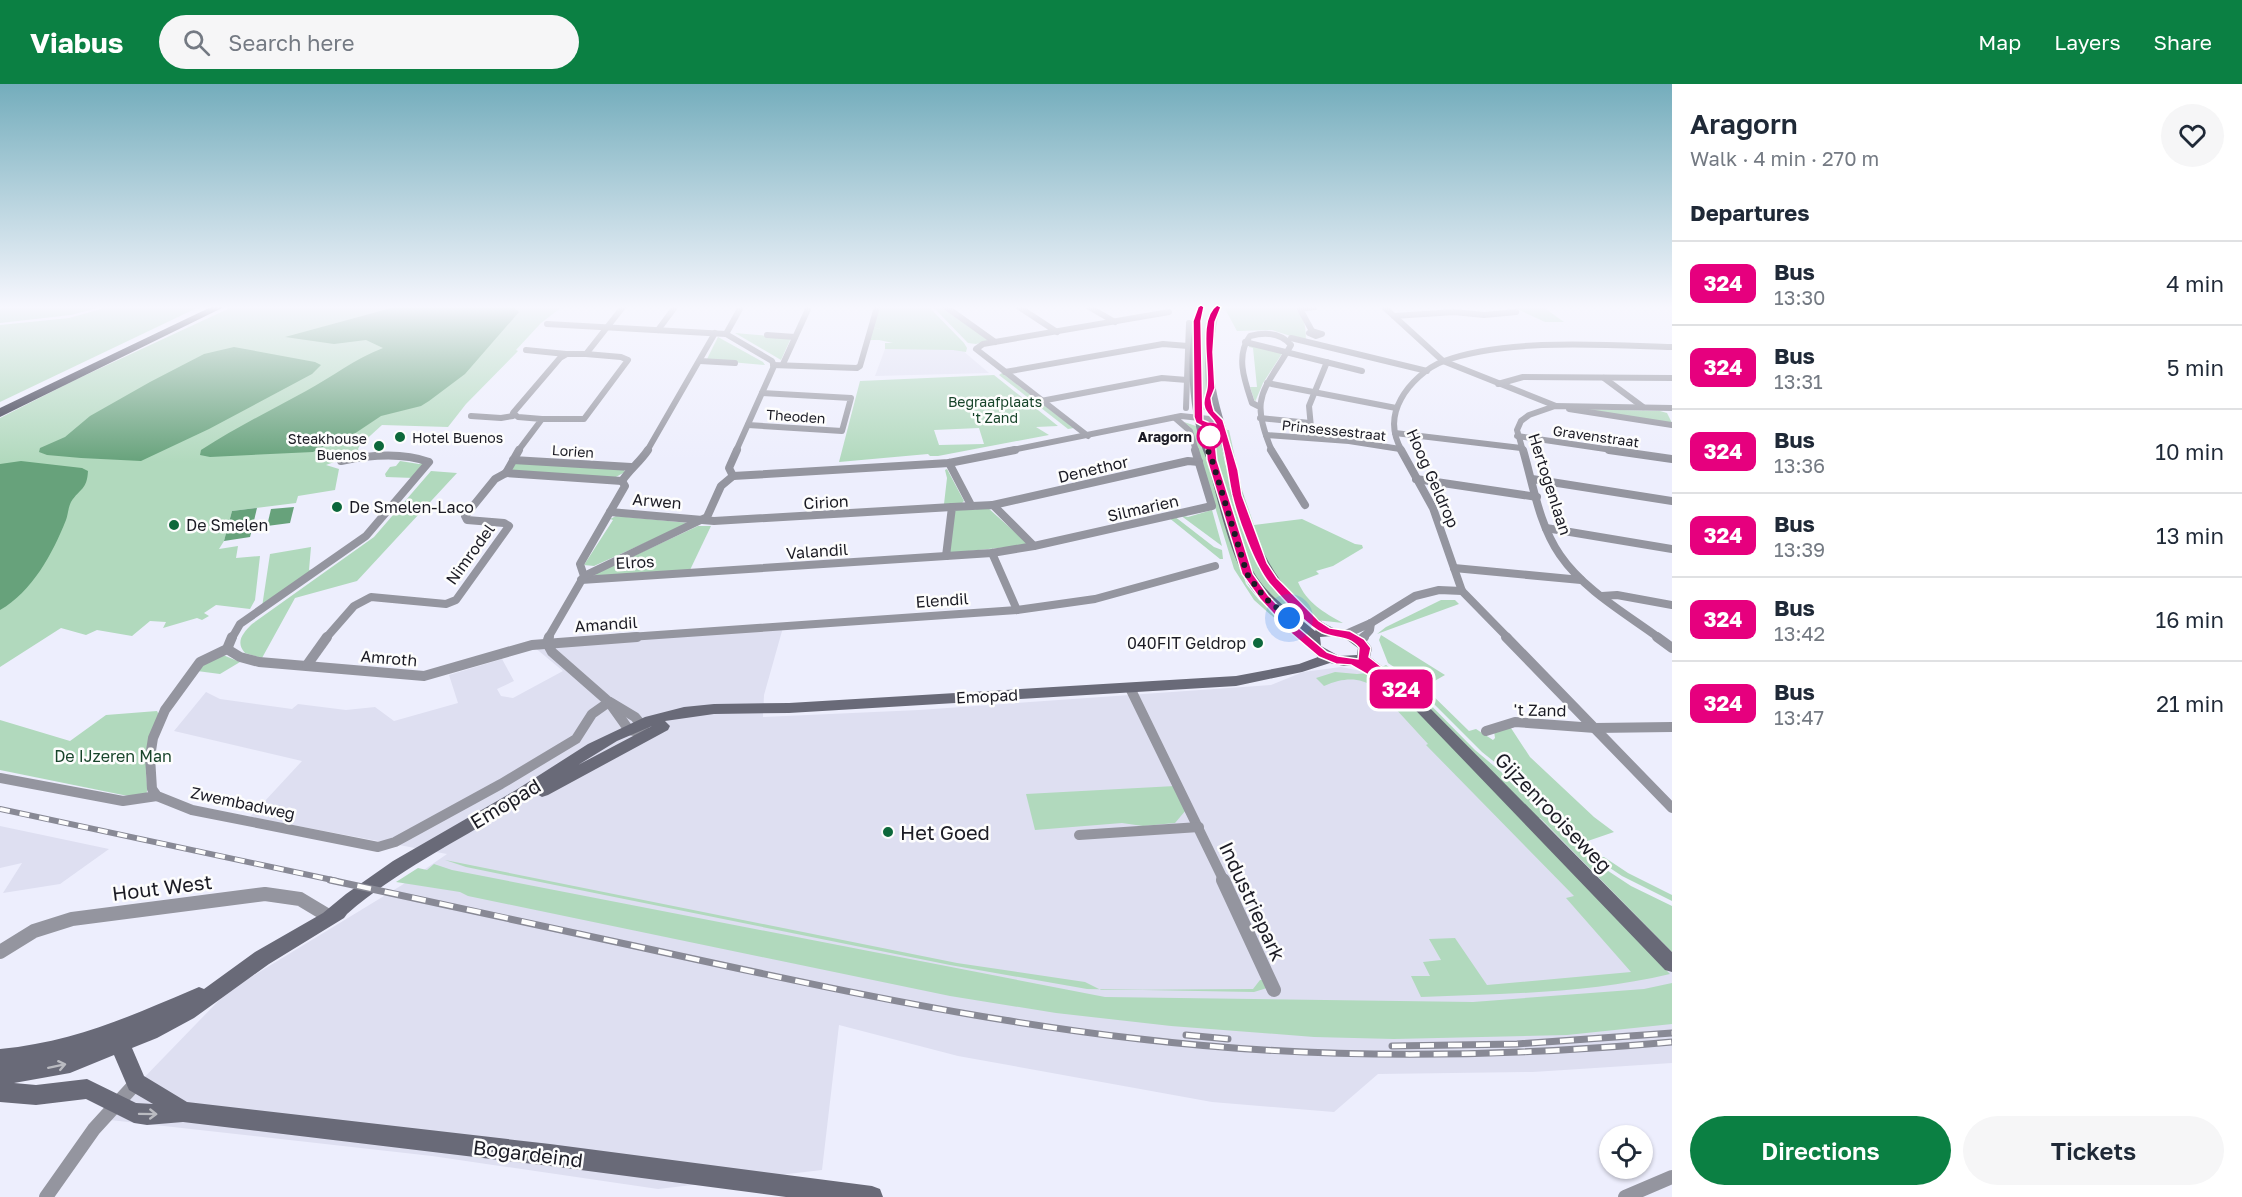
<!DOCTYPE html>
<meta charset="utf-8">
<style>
body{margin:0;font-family:"Golos Text",sans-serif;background:#f6f6f7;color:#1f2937;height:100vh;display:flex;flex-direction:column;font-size:22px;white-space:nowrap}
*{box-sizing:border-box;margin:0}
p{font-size:20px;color:#747a83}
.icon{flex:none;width:33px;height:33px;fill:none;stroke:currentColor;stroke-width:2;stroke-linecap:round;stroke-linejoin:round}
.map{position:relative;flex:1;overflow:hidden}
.sheet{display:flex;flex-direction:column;background:#fff;width:570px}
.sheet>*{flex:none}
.badge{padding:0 12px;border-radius:9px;font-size:21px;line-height:39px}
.buttons{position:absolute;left:1599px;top:1041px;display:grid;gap:12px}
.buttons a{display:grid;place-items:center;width:54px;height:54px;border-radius:50%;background:#fff;box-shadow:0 2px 4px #0004;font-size:30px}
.you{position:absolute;width:30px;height:30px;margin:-15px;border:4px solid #fff;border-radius:50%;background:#1a73e8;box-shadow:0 0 0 9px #1a73e833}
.map>.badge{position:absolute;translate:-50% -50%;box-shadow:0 0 0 3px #fff}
h2{padding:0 18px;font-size:22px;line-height:54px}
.round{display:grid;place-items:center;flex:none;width:63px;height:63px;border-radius:32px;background:#f6f6f7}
.overview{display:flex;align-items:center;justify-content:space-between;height:102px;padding:0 18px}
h1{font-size:28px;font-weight:600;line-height:45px}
.action{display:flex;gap:12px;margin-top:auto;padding:12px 18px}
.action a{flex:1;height:69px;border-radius:36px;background:#0b8043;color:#fff;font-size:24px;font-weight:600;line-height:69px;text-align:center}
.action a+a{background:#f6f6f7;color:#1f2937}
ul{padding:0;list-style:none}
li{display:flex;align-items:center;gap:18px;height:84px;padding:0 18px;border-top:2px solid #e0e1e3}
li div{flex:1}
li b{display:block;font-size:22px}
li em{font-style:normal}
li .badge{min-width:66px;font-weight:700;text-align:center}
header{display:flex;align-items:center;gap:36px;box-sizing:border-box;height:84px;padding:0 30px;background:#0b8043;color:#fff}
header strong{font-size:28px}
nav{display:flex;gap:33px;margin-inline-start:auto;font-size:21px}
.search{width:420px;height:54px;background:#f6f6f7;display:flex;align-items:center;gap:15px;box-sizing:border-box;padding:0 21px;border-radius:33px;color:#747a83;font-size:22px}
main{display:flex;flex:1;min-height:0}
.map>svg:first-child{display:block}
.built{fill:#dedff1}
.green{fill:#b1d9bd;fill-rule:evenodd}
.water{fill:#67a27b}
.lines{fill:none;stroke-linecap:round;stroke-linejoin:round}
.street-far3{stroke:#94959f;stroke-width:6}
.street-far2{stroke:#94959f;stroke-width:8}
.street-far1{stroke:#94959f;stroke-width:10}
.street{stroke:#94959f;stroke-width:14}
.secondary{fill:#696a78;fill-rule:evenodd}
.highway{fill:#323346;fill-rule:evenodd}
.rail-far1-casing{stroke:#888995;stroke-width:6}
.rail-casing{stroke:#888995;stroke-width:7}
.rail-far1{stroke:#fdfdfd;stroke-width:4;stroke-dasharray:10;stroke-linecap:butt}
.rail{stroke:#fdfdfd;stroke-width:4.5;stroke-dasharray:14;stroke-linecap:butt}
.oneway{stroke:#babbc1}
.line{fill:#e6007e;stroke:#fff;stroke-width:1.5}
.walk{stroke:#1b1b24;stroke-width:6;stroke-dasharray:0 10.8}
.stop-dot{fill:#fff;stroke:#e6007e;stroke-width:3}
.poi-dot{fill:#0d683b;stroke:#fdfdfd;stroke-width:2}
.labels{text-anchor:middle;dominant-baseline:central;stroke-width:5;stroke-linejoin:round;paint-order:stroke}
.far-park-label{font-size:14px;fill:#17442a;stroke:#fdfdfd}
.far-street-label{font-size:14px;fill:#1b1b24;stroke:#fdfdfd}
.far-stop-label{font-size:14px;font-weight:bold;fill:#1b1b24;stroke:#fdfdfd;text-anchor:end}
.far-poi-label{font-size:14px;fill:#1b1b24;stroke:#fdfdfd;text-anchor:start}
.street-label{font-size:16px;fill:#1b1b24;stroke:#fdfdfd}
.poi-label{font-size:16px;fill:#1b1b24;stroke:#fdfdfd;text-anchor:start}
.park-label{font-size:16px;fill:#17442a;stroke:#fdfdfd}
.near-street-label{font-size:20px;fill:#1b1b24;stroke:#fdfdfd}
.near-poi-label{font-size:20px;fill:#1b1b24;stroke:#fdfdfd;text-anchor:start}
</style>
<header>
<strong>Viabus</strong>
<div class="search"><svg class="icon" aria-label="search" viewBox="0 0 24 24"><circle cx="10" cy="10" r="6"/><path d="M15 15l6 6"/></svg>Search here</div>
<nav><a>Map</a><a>Layers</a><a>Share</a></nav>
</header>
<main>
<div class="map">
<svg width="1672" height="1113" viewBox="0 0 1672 1113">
<rect width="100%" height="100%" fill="#edeefd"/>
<g class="built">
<path d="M891,264L962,266L989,289L875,292L885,265Z"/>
<path d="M784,540L764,611L763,633L919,626L1271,601L1303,588L1341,583L1361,587L1394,602L1672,887V979L1533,988L1378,990L1334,1028L1212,1018L958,972L839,941L822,1086L658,1105L432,1072L110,1036L135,1003L228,907L402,801L447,770L250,733L302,677L174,647L206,608L220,615L292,625L298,620L346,626L375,623L394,637L458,619L449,591L502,575L514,597L497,605L501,612L513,614L563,587L528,558Z"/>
<path d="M0,742L109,765L60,800L3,809L22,779L0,784Z"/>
</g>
<g class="green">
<path d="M6,223H101L71,231L0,239V225Z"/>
<path d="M108,223H199L0,318V241L69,234Z"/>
<path d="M232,223H562L541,239L516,266L518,267L466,320L448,343L382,341L360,361L358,365L361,371H343L334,378L326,381L339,385L335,406L298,412L296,419L232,427L224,457L219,465L238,462L236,474L260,472L255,516L250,525L216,521L204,529L209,532L202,536L197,534L163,544L166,538L150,537L132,552L97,546L86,551L61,544L0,583V334L75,296Z"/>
<path d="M878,223H929L964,259L967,264L966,268L953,266L885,265V259H893L879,256H869L872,243L884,246L873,243Z"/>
<path d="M933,223H944L990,256L976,260L968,259Z"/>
<path d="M1204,223L1212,224L1209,232L1210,304L1206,314L1207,326H1200L1201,229Z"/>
<path d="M1224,223H1293C1305,231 1306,244 1306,257L1272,246L1237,247Z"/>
<path d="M1513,223H1543L1564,238H1545Z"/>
<path d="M735,249L791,254L781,276Z"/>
<path d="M718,253L763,278L765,281L708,276L707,275Z"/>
<path d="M1249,261L1283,268L1263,299L1255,318L1250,303H1257L1253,264L1249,263Z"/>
<path d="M1002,289L1074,344L1068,345L999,291Z"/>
<path d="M994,291L1058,342L1036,343L1049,351L938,372H930L928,370L839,378L860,297ZM979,344L984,360L939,361L934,346Z"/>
<path d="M1581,325L1660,327L1667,329L1672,339Z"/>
<path d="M1184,338L1199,343L1246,500L1259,516L1291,545L1288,546L1254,516L1234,485L1191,344Z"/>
<path d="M1211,345H1218L1225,379L1255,472L1307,534L1298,537L1255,499L1214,379L1215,362Z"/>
<path d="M1226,346H1229L1242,406L1254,441L1302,435L1355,460L1362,461L1363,464L1333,482L1316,487L1319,490L1298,498C1307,519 1323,528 1343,539L1316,536L1271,490L1239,409Z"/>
<path d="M400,377L419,380L425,378L414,394L386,393L385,390L390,383L396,382Z"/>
<path d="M516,379L623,385L625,388L614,394L516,388L511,385Z"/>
<path d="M947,385L964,417L961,420H944L947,394L945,386Z"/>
<path d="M431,387L457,389L357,497L295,514L262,574L245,569C235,558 243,549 252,540L374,453Z"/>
<path d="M980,423H987L1029,461L949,469L953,425L975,426Z"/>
<path d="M1212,426L1222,462L1180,431L1188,433Z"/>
<path d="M616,432L689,439L594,482L584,481L613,436L610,435Z"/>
<path d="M1174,432L1214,463L1222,466L1223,475H1220L1168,433Z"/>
<path d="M698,442H711L690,486L598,492L595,490Z"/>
<path d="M311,463L309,486L321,484L262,523L270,470Z"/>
<path d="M1441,516H1455L1459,520L1377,550L1386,543Z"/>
<path d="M1381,551L1445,591L1424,603L1469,647L1476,645L1493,656L1495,654L1494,647L1509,641L1530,673L1594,733L1614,748L1579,760L1524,702L1531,697L1522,700L1482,668L1403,589L1388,579L1379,556Z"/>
<path d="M223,571L240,578L220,590L197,587L203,580Z"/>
<path d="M1386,581L1403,593L1475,666L1525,708L1567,755L1590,775L1631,802L1672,822V868L1540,734L1537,735L1382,583Z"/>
<path d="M1335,588L1357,590L1368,589L1412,620L1670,890C1590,909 1504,910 1421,913L1411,892H1430L1423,878L1441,876L1429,855L1455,854L1487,901L1631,888L1566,814L1574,812L1426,661L1428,660L1394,623L1399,621C1373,600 1358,587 1324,602L1316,594Z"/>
<path d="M157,627L159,631C153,648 148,665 146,683C145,693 149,702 146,712L137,713L123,711L0,686V636L70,657L106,631Z"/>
<path d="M1175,702L1186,726L1175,739L1143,742L1122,739L1035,746L1026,710Z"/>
<path d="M1604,773L1628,789L1672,811V817L1622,792L1595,774Z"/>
<path d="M445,776L957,879L1085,898L1101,906L1253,905L1260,896H1266L1267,904L1254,908L1087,905L950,881L466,783Z"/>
<path d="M434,780L452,786L1105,913L1473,918L1644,905L1672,899V940L1567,951L1394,955L1314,953L1171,942L1056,929L950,912L468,812L460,808L396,798L418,784L427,786Z"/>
</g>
<g class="water">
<path d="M395,223H513L519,228L465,290L429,317L421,322L381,332L339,360L325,362L313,368L210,373L200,371L201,366C235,344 271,326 306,307C332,293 356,274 383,264L366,256L334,260L285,253Z"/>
<path d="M234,263L315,278L321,281L312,290L209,345L141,377L81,374L47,371L39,368L40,364L65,353L90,332L150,298L204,270Z"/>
<path d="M21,377L82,384L88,387C87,406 80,404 71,418C68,424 68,431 66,436C53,469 32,508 0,526V380Z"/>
<path d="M294,423L290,439L267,442L271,425Z"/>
<path d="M257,424L250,453L224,457L232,427Z"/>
</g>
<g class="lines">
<g class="street-far3">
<path d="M946,223L995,258"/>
<path d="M1019,223L1057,248"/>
<path d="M1089,223L1115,238"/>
<path d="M1384,223L1443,277L1556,322"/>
<path d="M1394,232L1454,228L1484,231L1516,228"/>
<path d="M547,240L726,250"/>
<path d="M658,246L675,223"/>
<path d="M1312,247L1322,250L1316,252L1309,249Z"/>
<path d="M1312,247L1300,225L1315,223"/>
<path d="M767,251L795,253"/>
<path d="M1291,254L1427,287"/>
<path d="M1245,258L1362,287"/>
<path d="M526,266L566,270"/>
<path d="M700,277L735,279"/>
<path d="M783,280L809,223"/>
<path d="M773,281L857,284L860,282L877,223"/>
<path d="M1005,288L1163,260L1188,262"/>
<path d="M1604,294L1643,323"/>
<path d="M1267,299L1396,324"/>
<path d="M1498,300L1523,293L1672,294"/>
<path d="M1041,317L1162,294L1187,296"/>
<path d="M1258,322L1252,319C1245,298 1235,272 1250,252C1265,248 1280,248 1291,261C1265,307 1248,311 1272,367"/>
<path d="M1186,324L1189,239"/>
<path d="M1569,325L1672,341"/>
<path d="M471,332L501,334L513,332"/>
<path d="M1175,334L1190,347L1196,367"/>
<path d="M1260,334L1310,339"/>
<path d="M542,335H584L628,276L621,273L586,270"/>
<path d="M748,341L842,347L851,314L762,309"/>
<path d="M1395,349L1521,364"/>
<path d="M1266,351L1349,357L1400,365"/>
<path d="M1088,352L976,265L983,260L1169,228"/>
<path d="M1517,352L1619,367"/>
<path d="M1312,354L1309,322L1327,278"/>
<path d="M518,367L542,335L518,333L513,329L560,274L567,270H586L623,223"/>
<path d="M647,367L715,249"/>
<path d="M736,367L774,282L772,277L726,250L741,223"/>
<path d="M1007,367L1181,332L1219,336"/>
<path d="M1402,367C1392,350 1391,333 1401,315C1409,300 1427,283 1444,277C1507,254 1605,261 1672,263"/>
<path d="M1523,367L1517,346L1521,337L1529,331L1555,322L1672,324"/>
</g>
<g class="street-far2">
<path d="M1271,366L1305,421"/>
<path d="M1401,366L1433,424L1462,507L1508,554"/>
<path d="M1523,366C1533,400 1539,441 1560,471C1584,506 1625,529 1659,554"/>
<path d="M1609,366L1672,375"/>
<path d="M513,376L631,383"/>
<path d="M949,379L971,421"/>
<path d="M506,389L519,366"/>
<path d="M506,389L622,397"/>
<path d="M733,392L949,379L1015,366"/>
<path d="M733,392L729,384L737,366"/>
<path d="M1416,395L1537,413"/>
<path d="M1532,395L1672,417"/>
<path d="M622,397C630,385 640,378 648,366"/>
<path d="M993,421L1034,462L992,469L946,472L952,423Z"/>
<path d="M993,421L1188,377L1199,378"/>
<path d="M610,428L714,437L952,423"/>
<path d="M1546,444L1672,465"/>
<path d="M1034,462L1212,422L1195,366"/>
<path d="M992,469L1017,526"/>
<path d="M1454,484L1581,496"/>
<path d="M584,492L580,480L625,402L622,397"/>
<path d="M581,496L946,472"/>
<path d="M1602,512L1617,511L1672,521"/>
<path d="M1346,550L1371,539L1415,512L1439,506L1462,507"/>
<path d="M232,554L240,540L366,452L429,378C402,368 369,371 341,377"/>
<path d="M326,554L354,522L371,513L446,520L456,516L509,442L504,439L467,436L465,432L495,395L506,389"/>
<path d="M548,554L584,492L707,433L721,402L733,392"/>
<path d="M615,554L1017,526L1095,515L1215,482"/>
<path d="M1363,554L1370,546L1371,539"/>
</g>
<g class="street-far1">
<path d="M232,553L227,565L200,578L165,626L153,654L150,673L152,705L157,712L192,726L378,763L395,758L501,700L576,655L592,630L609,618"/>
<path d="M549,553L547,559L552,568L609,618L629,646L646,649"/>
<path d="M1506,553L1672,724"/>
<path d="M1657,553L1672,564"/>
<path d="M1360,557L1364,553"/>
<path d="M227,565L240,573L259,578L424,592L532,561L637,553"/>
<path d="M307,581L327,553"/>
<path d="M1130,604L1224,797"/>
<path d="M610,618L635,633L644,644"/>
<path d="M1486,647L1515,638L1595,644L1672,643"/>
<path d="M0,694L123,717L157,712"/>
<path d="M1079,751L1199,743"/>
</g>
<g class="street">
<path d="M1223,796L1274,906"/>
<path d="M0,868L34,847L72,835L265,810L300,815L330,833"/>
<path d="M46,1113L94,1045L136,999"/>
<path d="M1625,1113L1672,1093"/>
</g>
<path class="secondary" d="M1197,223H1205L1201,238L1202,326L1210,360L1217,376L1250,481C1264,511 1291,526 1315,547L1316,546L1281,513L1259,485L1231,411L1228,386L1206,304L1205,268L1208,238L1213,223H1221C1213,248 1211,278 1216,305C1220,328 1229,352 1235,375C1239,387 1239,400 1243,411C1251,443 1268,486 1291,509C1302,520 1315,535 1329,542C1347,551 1357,542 1372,564L1370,573L1410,604L1672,868V888L1665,886L1400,610L1361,580L1344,582L1330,579L1302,588L1236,602L789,629L714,630L665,637L670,642L668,646L548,711L542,713L535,709C473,750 404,781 347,830L344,834L269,880L194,934L157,954L132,964L144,992L187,1018L550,1060L872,1102L880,1105L883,1113H786L550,1082L183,1038L147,1041L134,1039L86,1015L36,1021L0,1018V965C73,958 126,934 192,906L199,903L204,905L255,868L323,829L346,810L393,777L516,706L588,660L645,633L684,623L714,620L789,619L1236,592L1299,580L1318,573L1307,563L1306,554C1289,539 1269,526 1254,508C1231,480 1217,412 1207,376C1188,333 1184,269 1197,223ZM1333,552L1346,555L1358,564L1357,571L1339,572L1321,562L1320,553ZM652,642L578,681L617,657ZM114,971L129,1006L153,1020L136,1019L87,995L36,1001L14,999L70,989Z"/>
<path class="highway" d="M211,223H224L0,333V324Z"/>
<g class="rail-far1-casing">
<path id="rail-far1" d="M0,725L337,797"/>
</g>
<g class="rail-casing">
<g id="rail">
<path d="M330,796C434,818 539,841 644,864C808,900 973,936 1140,955C1317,976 1495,974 1672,958"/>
<path d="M1186,951L1228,955"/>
<path d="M1392,962L1517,960L1672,949"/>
</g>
</g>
<use href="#rail-far1" class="rail-far1"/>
<use href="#rail" class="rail"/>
</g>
<defs><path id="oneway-shaft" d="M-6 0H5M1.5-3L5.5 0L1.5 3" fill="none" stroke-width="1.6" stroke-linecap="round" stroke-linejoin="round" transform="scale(1.5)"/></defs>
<g class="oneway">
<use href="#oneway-shaft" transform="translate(57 982) rotate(-12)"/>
<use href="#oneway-shaft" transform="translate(148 1030) rotate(1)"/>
</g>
<linearGradient id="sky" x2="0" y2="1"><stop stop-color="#74adbc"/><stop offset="0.59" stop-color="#f7f7fe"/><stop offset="1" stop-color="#f7f7fe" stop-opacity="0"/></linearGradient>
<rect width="1672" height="378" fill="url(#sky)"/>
<path class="line" d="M1201,221L1204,223L1201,237L1203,336L1208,338L1214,348L1217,376L1253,490L1268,511L1300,545L1327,568L1338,572L1358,575L1359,564C1349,551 1335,555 1322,549C1306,541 1281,513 1269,499C1254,480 1238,435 1232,411C1227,387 1225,363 1216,340C1212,332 1205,330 1204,321C1203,314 1206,311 1207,304C1210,283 1197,234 1217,221L1221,223L1215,238L1213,268L1215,304L1211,314L1212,320L1214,327L1223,336L1238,386L1242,411L1267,479L1277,494L1319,537L1330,544L1350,547L1364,555L1371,564L1369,573L1409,604L1411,607L1409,610H1401L1351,581L1336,580L1319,573L1292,550L1260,515L1242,490L1207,376L1205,348L1202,342L1196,339L1194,333L1193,237L1198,223Z"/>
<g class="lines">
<path class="walk" d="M1210,352L1203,355L1212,376L1247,490L1264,513L1289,534"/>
</g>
<circle class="stop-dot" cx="1210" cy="352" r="12"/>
<g class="poi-dot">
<circle cx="400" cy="353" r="6"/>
<circle cx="379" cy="362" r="6"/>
<circle cx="337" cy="423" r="6"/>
<circle cx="174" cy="441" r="6"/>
<circle cx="1258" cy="559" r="6"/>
<circle cx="888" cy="748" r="6"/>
</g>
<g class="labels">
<g class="far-park-label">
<text x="995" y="317">Begraafplaats<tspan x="995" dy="16">'t Zand</tspan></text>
</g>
<g class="far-street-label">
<text transform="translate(796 332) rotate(4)">Theoden</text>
<text transform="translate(1334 346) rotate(6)">Prinsessestraat</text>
<text transform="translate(1596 352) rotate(8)">Gravenstraat</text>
<text transform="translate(573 367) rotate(4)">Lorien</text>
</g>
<g class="far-stop-label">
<text x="1192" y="352">Aragorn</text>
</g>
<g class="far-poi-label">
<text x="412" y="353">Hotel Buenos</text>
<text x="367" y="354" text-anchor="end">Steakhouse<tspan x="367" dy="16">Buenos</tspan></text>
</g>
<g class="street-label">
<text transform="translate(1093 385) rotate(-13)">Denethor</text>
<text transform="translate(1433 394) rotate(66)">Hoog Geldrop</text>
<text transform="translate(1550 400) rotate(72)">Hertogenlaan</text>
<text transform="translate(657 417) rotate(5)">Arwen</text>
<text transform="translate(826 418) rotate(-3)">Cirion</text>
<text transform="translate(1143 424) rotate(-13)">Silmarien</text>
<text transform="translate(817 467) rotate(-4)">Valandil</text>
<text transform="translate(470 470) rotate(-54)">Nimrodel</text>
<text transform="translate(635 478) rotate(-3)">Elros</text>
<text transform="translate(942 516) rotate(-4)">Elendil</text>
<text transform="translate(606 540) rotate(-4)">Amandil</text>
<text transform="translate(389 574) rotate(5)">Amroth</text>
<text transform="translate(987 612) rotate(-3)">Emopad</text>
<text transform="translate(1540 626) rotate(1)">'t Zand</text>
<text transform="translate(243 719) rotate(12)">Zwembadweg</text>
</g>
<g class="poi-label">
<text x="349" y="423">De Smelen-Laco</text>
<text x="186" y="441">De Smelen</text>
<text x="1246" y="559" text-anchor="end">040FIT Geldrop</text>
</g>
<g class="park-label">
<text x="113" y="672">De IJzeren Man</text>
</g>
<g class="near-street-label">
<text transform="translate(505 719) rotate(-31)">Emopad</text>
<text transform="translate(1554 728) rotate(46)">Gijzenrooiseweg</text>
<text transform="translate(162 803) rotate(-7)">Hout West</text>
<text transform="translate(1253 817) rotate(65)">Industriepark</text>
<text transform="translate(528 1069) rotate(7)">Bogardeind</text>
</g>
<g class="near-poi-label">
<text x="900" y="748">Het Goed</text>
</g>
</g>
</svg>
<div class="buttons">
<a><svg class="icon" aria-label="locate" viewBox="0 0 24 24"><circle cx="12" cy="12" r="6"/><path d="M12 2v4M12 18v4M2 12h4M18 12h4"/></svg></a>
</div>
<div class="you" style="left:1289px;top:534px"></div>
<b class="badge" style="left:1401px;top:605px;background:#e6007e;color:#fff">324</b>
</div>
<section class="sheet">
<div class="overview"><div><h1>Aragorn</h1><p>Walk · 4 min · 270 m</p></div><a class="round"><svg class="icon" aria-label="heart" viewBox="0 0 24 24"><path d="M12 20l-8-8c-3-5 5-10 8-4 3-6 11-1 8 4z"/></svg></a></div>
<h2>Departures</h2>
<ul>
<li><span class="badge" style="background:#e6007e;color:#fff">324</span><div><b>Bus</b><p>13:30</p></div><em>4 min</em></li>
<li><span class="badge" style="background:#e6007e;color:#fff">324</span><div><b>Bus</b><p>13:31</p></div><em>5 min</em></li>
<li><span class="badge" style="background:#e6007e;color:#fff">324</span><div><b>Bus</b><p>13:36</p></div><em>10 min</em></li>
<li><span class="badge" style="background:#e6007e;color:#fff">324</span><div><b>Bus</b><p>13:39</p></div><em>13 min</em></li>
<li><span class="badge" style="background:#e6007e;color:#fff">324</span><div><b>Bus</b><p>13:42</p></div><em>16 min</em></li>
<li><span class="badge" style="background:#e6007e;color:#fff">324</span><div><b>Bus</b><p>13:47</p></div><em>21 min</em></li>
</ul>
<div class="action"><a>Directions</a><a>Tickets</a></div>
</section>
</main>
